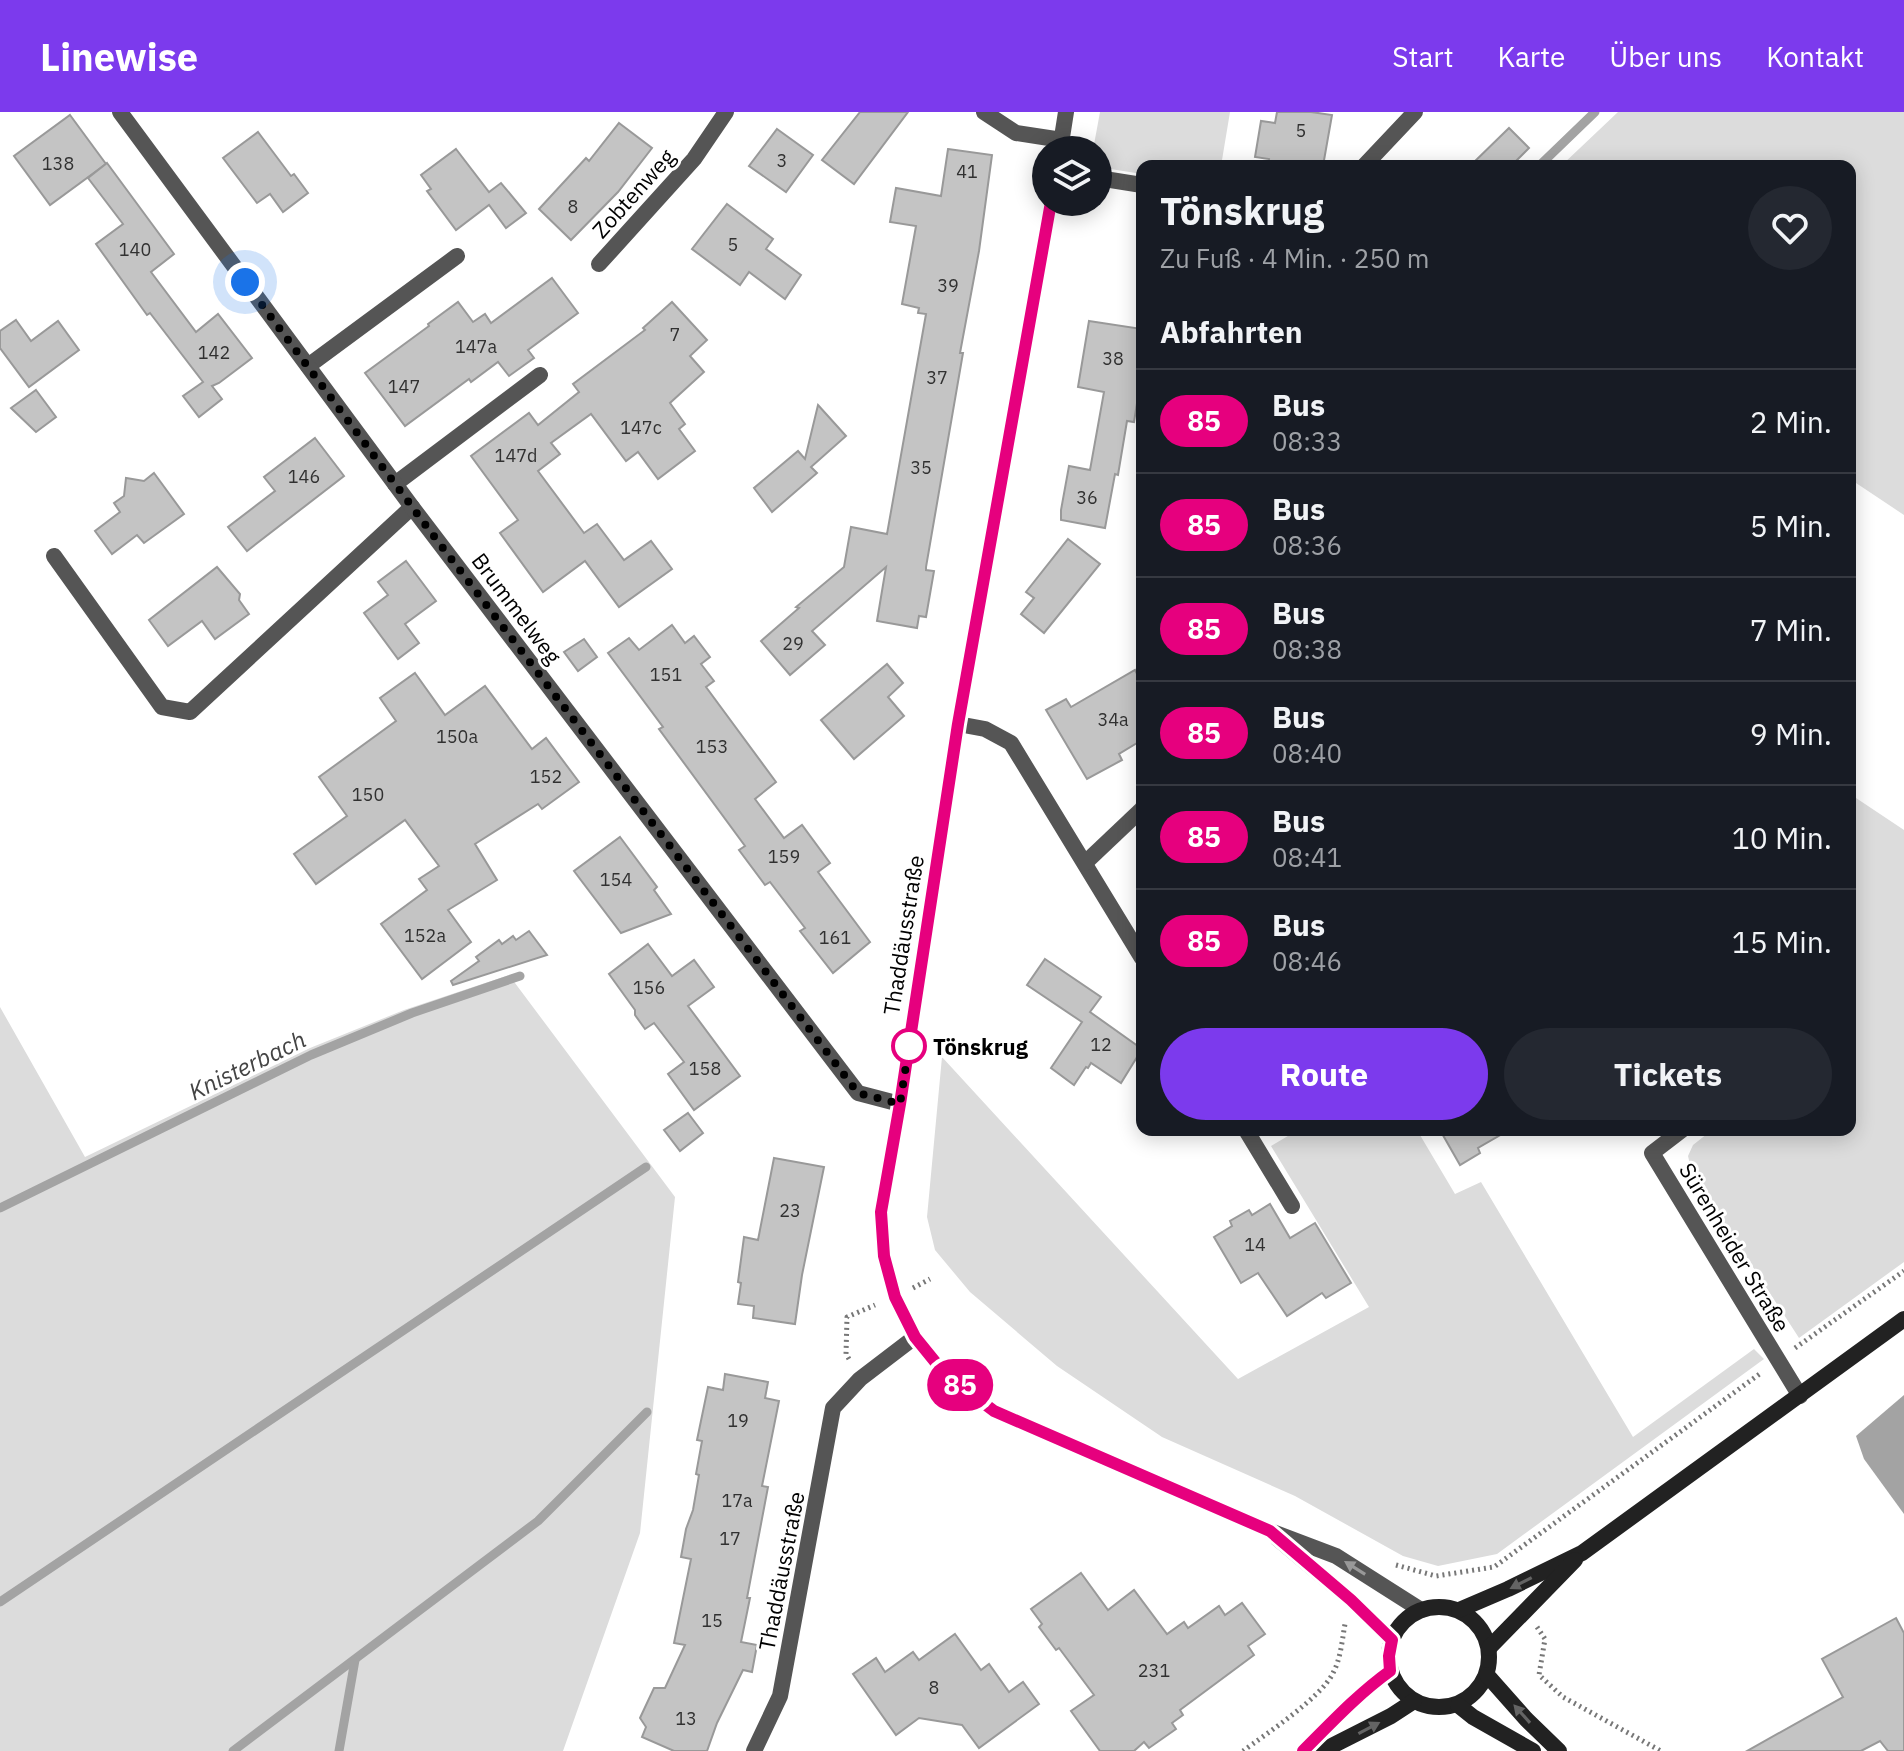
<!DOCTYPE html>
<html lang="de">
<meta charset="utf-8">
<style>
body{margin:0;font-family:"IBM Plex Sans",sans-serif;background:#242831;color:#f1f3f6;height:100vh;display:flex;flex-direction:column;font-size:30px;white-space:nowrap}
*{box-sizing:border-box;margin:0}
p{font-size:26px;color:#9ea1a6}
.icon{flex:none;width:44px;height:44px;fill:none;stroke:currentColor;stroke-width:2;stroke-linecap:round;stroke-linejoin:round}
.map{position:relative;flex:1;overflow:hidden}
.details{position:absolute;left:1136px;top:48px;width:720px;height:976px;display:flex;flex-direction:column;background:#171b24;border-radius:16px;box-shadow:0 4px 20px #0003}
.details>*{flex:none}
.badge{padding:0 16px;border-radius:26px;font-size:28px;line-height:52px}
.controls{position:absolute;left:1032px;top:24px;display:grid;gap:16px}
.controls a{display:grid;place-items:center;width:80px;height:80px;border-radius:50%;background:#171b24;box-shadow:0 4px 20px #0003;font-size:40px}
.you{position:absolute;width:40px;height:40px;margin:-20px;border:6px solid #fff;border-radius:50%;background:#1a73e8;box-shadow:0 0 0 12px #1a73e833}
.map>.badge{position:absolute;translate:-50% -50%;box-shadow:0 0 0 4px #fff}
h2{padding:0 24px;font-size:30px;line-height:72px}
.round{display:grid;place-items:center;flex:none;width:84px;height:84px;border-radius:42px;background:#242831}
.headline{display:flex;align-items:center;justify-content:space-between;height:136px;padding:0 24px}
h1{font-size:38px;font-weight:700;line-height:60px}
.action{display:flex;gap:16px;margin-top:auto;padding:16px 24px}
.action a{flex:1;height:92px;border-radius:48px;background:#7c3aed;color:#fff;font-size:32px;font-weight:700;line-height:92px;text-align:center}
.action a+a{background:#242831;color:#f1f3f6}
ul{padding:0;list-style:none}
li{display:flex;align-items:center;gap:24px;height:104px;padding:0 24px;border-top:2px solid #363941}
li div{flex:1}
li b{display:block;font-size:30px}
li em{font-style:normal}
li .badge{min-width:88px;font-weight:700;text-align:center}
header{display:flex;align-items:center;gap:48px;box-sizing:border-box;height:112px;padding:0 40px;background:#7c3aed;color:#fff}
header strong{font-size:38px}
nav{display:flex;gap:44px;margin-inline-start:auto;font-size:28px}
.map>svg:first-child{display:block}
.green{fill:#dcdcdc}
.water{fill:#a3a3a3}
.lines{fill:none;stroke-linecap:round;stroke-linejoin:round}
.stream{stroke:#a3a3a3;stroke-width:9}
.building{fill:#c4c4c4;stroke:#999;stroke-width:2}
.path{stroke:#777;stroke-width:5;stroke-dasharray:2 4;stroke-linecap:butt}
.lane{stroke:#555;stroke-width:16}
.street{stroke:#555;stroke-width:16}
.secondary{stroke:#222;stroke-width:16}
.oneway{fill:#999}
.oneway2{fill:#646464}
.line-casing{stroke:#fff;stroke-width:18}
.line{stroke:#e6007e;stroke-width:12}
.walk{stroke:#000;stroke-width:8;stroke-dasharray:0 14.4}
.stop-dot{fill:#fff;stroke:#e6007e;stroke-width:4}
.labels{text-anchor:middle;dominant-baseline:central;stroke-width:6;stroke-linejoin:round;paint-order:stroke}
.number-label{font-size:18px;fill:#313131}
.street-label{font-size:22px;fill:#000;stroke:#fff}
.stop-label{font-size:22px;font-weight:bold;fill:#000;stroke:#fff;text-anchor:start}
.water-label{font-size:24px;font-style:italic;fill:#444;stroke:#fff}
</style>
<header>
<strong>Linewise</strong>
<nav><a>Start</a><a>Karte</a><a>Über uns</a><a>Kontakt</a></nav>
</header>
<div class="map">
<svg width="1904" height="1639" viewBox="0 0 1904 1639">
<rect width="100%" height="100%" fill="#fff"/>
<g class="green">
<path d="M1100,0H1230L1221,54H1142V62L1098,55V38H1093Z"/>
<path d="M1618,0H1904V403L1850,367V54H1561Z"/>
<path d="M1850,682L1904,718V1150L1799,1226L1692,1061L1688,1044L1693,1033L1712,1018H1850Z"/>
<path d="M509,863L675,1085L640,1421L563,1639H0V895L85,1045L310,936L404,898Z"/>
<path d="M942,945L1238,1267L1369,1195L1271,1034L1298,1018H1417L1455,1082L1481,1070L1633,1325L1754,1237L1764,1247L1497,1442L1438,1454L1403,1444L1295,1384L1162,1325L1057,1254L970,1180L935,1138L927,1105Z"/>
</g>
<path class="water" d="M1904,1283V1402L1864,1347L1856,1324Z"/>
<g class="lines">
<g class="stream">
<path d="M1539,54L1595,0"/>
<path d="M0,1096L311,943L412,901L520,864"/>
<path d="M0,1490L646,1055"/>
<path d="M233,1639L538,1409L647,1300"/>
<path d="M339,1639L355,1548"/>
</g>
</g>
<g class="building">
<path d="M860,0H908L854,72L822,48Z"/>
<path d="M1277,0H1311L1332,3L1323,54H1268L1269,47L1255,45L1261,9L1275,11Z"/>
<path d="M70,3L106,52L50,93L14,44Z"/>
<path d="M619,11L652,36L618,80L571,128L539,97L586,46L589,49Z"/>
<path d="M1509,16L1529,36L1511,54H1470Z"/>
<path d="M777,17L813,43L786,80L749,54Z"/>
<path d="M258,20L291,64L294,62L308,81L283,100L270,82L257,91L223,46Z"/>
<path d="M456,37L489,80L501,71L526,101L506,116L489,93L456,118L427,79L431,77L421,63Z"/>
<path d="M948,37L992,43L979,139L960,241H963L926,455V458L934,459L926,505L919,504L917,516L877,509L886,455L812,519L825,533L790,563L761,529L799,496L796,495L844,455L851,415L887,422L926,202L918,201L919,196L902,192L916,114L890,110L896,76L941,84Z"/>
<path d="M107,51L174,142L151,160L196,220L218,202L252,246L219,271L212,274L222,287L199,305L183,284L203,270L150,201L147,203L96,132L123,112L88,66Z"/>
<path d="M727,92L773,127L766,137L801,163L785,187L749,160L740,173L692,137Z"/>
<path d="M552,166L578,201L528,238L534,246L509,264L498,250L471,270L469,267L405,314L365,261L429,214L428,212L458,190L473,210L485,202L491,211Z"/>
<path d="M672,190L707,228L690,244L704,260L670,291L685,312L679,317L695,339L658,367L638,340L626,349L591,302L551,331L560,342L538,359L584,421L597,412L624,448L651,429L672,457L619,495L585,449L543,480L500,421L518,408L471,344L529,301L538,313L579,280L573,272L645,218L643,216Z"/>
<path d="M16,208L31,229L58,209L79,238L29,275L0,236V219Z"/>
<path d="M1089,209L1142,217V260L1134,310L1127,309L1118,363L1115,362L1105,416L1061,408V398L1069,354L1090,358L1104,280L1078,275Z"/>
<path d="M36,278L56,305L36,320L11,296Z"/>
<path d="M818,293L846,324L811,355L817,361L772,400L754,376L798,339L805,347Z"/>
<path d="M315,326L344,364L247,439L228,415L275,379L264,365Z"/>
<path d="M154,361L184,402L144,431L137,423L112,442L95,419L120,400L114,391L124,384L126,366L144,369Z"/>
<path d="M1068,427L1100,452L1044,521L1021,502L1034,486L1026,480Z"/>
<path d="M406,449L436,489L405,512L419,531L398,547L364,501L388,483L378,470Z"/>
<path d="M217,455L240,482L239,488L249,502L215,527L202,509L168,534L149,508Z"/>
<path d="M672,513L685,531L694,524L710,545L701,552L714,569L706,575L776,670L755,687L784,726L802,713L830,751L818,760L870,830L833,861L800,819L805,816L770,770L765,773L739,738L745,734L659,617L663,615L608,541L629,526L639,538Z"/>
<path d="M584,527L597,545L578,559L564,540Z"/>
<path d="M887,552L903,571L888,585L904,604L854,647L821,608Z"/>
<path d="M1135,558L1142,571V628L1119,642L1122,648L1087,667L1046,598L1066,587L1071,595Z"/>
<path d="M415,561L445,603L485,574L532,637L546,626L579,670L542,697L538,692L475,732L497,768L448,798L471,830L422,867L381,812L427,778L419,767L439,754L405,708L316,772L294,742L347,704L319,665L396,609L380,586Z"/>
<path d="M620,725L657,775L654,778L671,802L621,821L574,759Z"/>
<path d="M529,819L547,843L453,873L451,869L479,849L476,845L499,828L502,832L513,824L516,828Z"/>
<path d="M648,832L672,864L694,848L714,875L688,894L740,964L694,998L668,962L684,950L654,911L645,917L635,903V898L609,862Z"/>
<path d="M1045,847L1101,885L1090,900L1142,937L1121,971L1091,951L1088,956L1086,955L1074,973L1051,956L1082,910L1027,873Z"/>
<path d="M688,1001L703,1021L680,1039L664,1018Z"/>
<path d="M1440,1018H1509L1478,1036L1480,1041L1460,1053Z"/>
<path d="M774,1046L824,1055L802,1163L795,1212L753,1206L754,1194L738,1192L741,1171L738,1170L744,1125L758,1128Z"/>
<path d="M1270,1092L1290,1126L1315,1111L1351,1171L1326,1186L1322,1181L1287,1204L1258,1161L1241,1171L1214,1125L1232,1114L1230,1109L1249,1098L1252,1103Z"/>
<path d="M725,1262L768,1270L765,1286L779,1289L762,1374L768,1375L747,1486H750L741,1530L757,1533L752,1560L743,1558L717,1611L707,1639H674L642,1625L646,1615L640,1606L654,1576H665L685,1533L674,1531L691,1447L681,1445L686,1417L693,1398L699,1363L696,1362L702,1329L697,1328L708,1275L723,1278Z"/>
<path d="M1081,1461L1108,1498L1134,1478L1167,1522L1184,1510L1188,1516L1219,1494L1225,1503L1242,1491L1265,1522L1248,1534L1254,1543L1180,1598L1183,1603L1172,1611L1176,1617L1149,1636L1144,1630L1134,1639H1100L1071,1599L1094,1583L1059,1536L1056,1538L1039,1515L1042,1512L1031,1497Z"/>
<path d="M1896,1506L1904,1521V1639H1888L1880,1629L1861,1639H1747L1843,1585L1822,1547Z"/>
<path d="M955,1522L981,1558L989,1552L1009,1580L1023,1570L1039,1592L979,1636L962,1613L919,1606L896,1623L853,1562L876,1546L885,1560L913,1540L919,1548Z"/>
</g>
<g class="lines">
<g class="path">
<path d="M913,1176L930,1167"/>
<path d="M1795,1236L1904,1159"/>
<path d="M849,1247L846,1242L847,1205L875,1193"/>
<path d="M1396,1453L1436,1464L1494,1455L1761,1261"/>
<path d="M1537,1515L1545,1527L1539,1563L1563,1585L1661,1639"/>
<path d="M1243,1639C1266,1622 1322,1585 1333,1561C1341,1546 1342,1528 1345,1512"/>
</g>
<g class="lane">
<path d="M308,254L457,144"/>
<path d="M395,372L540,263"/>
<path d="M54,444L162,595L190,600L412,395"/>
</g>
<g class="street">
<path d="M120,0L412,395L858,981L900,992"/>
<path d="M984,0L1016,21L1062,28"/>
<path d="M1060,38L1066,0"/>
<path d="M1364,54L1415,0"/>
<path d="M1098,66L1142,73"/>
<path d="M1051,90L958,612L900,992L881,1100L884,1144L895,1185L915,1225L945,1262L994,1299L1270,1419L1336,1444L1421,1498"/>
<path d="M599,152L694,47L726,0"/>
<path d="M958,612L985,617L1011,631L1142,846"/>
<path d="M1085,751L1142,697"/>
<path d="M1246,1018L1292,1094"/>
<path d="M1682,1018L1652,1041L1800,1284"/>
<path d="M1277,1426L1351,1488L1392,1528"/>
<path d="M754,1639L780,1584L833,1296L860,1267L915,1225"/>
</g>
<g class="secondary">
<circle cx="1439" cy="1545" r="50"/>
<path d="M1459,1498L1508,1477L1582,1441L1904,1207"/>
<path d="M1489,1536L1575,1448"/>
<path d="M1487,1563L1526,1607L1559,1639"/>
<path d="M1458,1593L1473,1605L1533,1639"/>
<path d="M1303,1639C1330,1611 1358,1582 1390,1559"/>
<path d="M1322,1639L1391,1604L1414,1589"/>
</g>
</g>
<defs><path id="oneway-solid" d="M-6-.8H1V-3.2L6.5 0L1 3.2V.8H-6Z" transform="scale(2)"/></defs>
<use class="oneway" href="#oneway-solid" transform="translate(1355 1456) rotate(-148)"/>
<g class="oneway2">
<use href="#oneway-solid" transform="translate(1521 1471) rotate(153)"/>
<use href="#oneway-solid" transform="translate(1522 1602) rotate(-132)"/>
<use href="#oneway-solid" transform="translate(1369 1616) rotate(-28)"/>
</g>
<g class="lines">
<g class="line-casing">
<path id="line" d="M1051,90L958,612L900,992L881,1100L884,1144L895,1185L915,1225L945,1262L994,1299L1270,1419L1351,1488L1392,1528L1389,1544L1390,1559C1358,1582 1331,1611 1303,1639"/>
</g>
<use href="#line" class="line"/>
<path class="walk" d="M245,170L430,419L858,981L900,992L910,928L909,934"/>
</g>
<circle class="stop-dot" cx="909" cy="934" r="16"/>
<g class="labels">
<g class="number-label">
<text x="1301" y="18">5</text>
<text x="782" y="48">3</text>
<text x="58" y="51">138</text>
<text x="967" y="59">41</text>
<text x="573" y="94">8</text>
<text x="733" y="132">5</text>
<text x="135" y="137">140</text>
<text x="948" y="173">39</text>
<text x="675" y="222">7</text>
<text x="476" y="234">147a</text>
<text x="214" y="240">142</text>
<text x="1113" y="246">38</text>
<text x="937" y="265">37</text>
<text x="404" y="274">147</text>
<text x="641" y="315">147c</text>
<text x="516" y="343">147d</text>
<text x="921" y="355">35</text>
<text x="304" y="364">146</text>
<text x="1087" y="385">36</text>
<text x="793" y="531">29</text>
<text x="666" y="562">151</text>
<text x="1113" y="607">34a</text>
<text x="457" y="624">150a</text>
<text x="712" y="634">153</text>
<text x="546" y="664">152</text>
<text x="368" y="682">150</text>
<text x="784" y="744">159</text>
<text x="616" y="767">154</text>
<text x="425" y="823">152a</text>
<text x="835" y="825">161</text>
<text x="649" y="875">156</text>
<text x="1101" y="932">12</text>
<text x="705" y="956">158</text>
<text x="790" y="1098">23</text>
<text x="1255" y="1132">14</text>
<text x="738" y="1308">19</text>
<text x="737" y="1388">17a</text>
<text x="730" y="1426">17</text>
<text x="712" y="1508">15</text>
<text x="1154" y="1558">231</text>
<text x="934" y="1575">8</text>
<text x="686" y="1606">13</text>
</g>
<g class="street-label">
<text transform="translate(633 81) rotate(-48)">Zobtenweg</text>
<text transform="translate(517 496) rotate(53)">Brummelweg</text>
<text transform="translate(903 823) rotate(-81)">Thaddäusstraße</text>
<text transform="translate(1735 1135) rotate(59)">Sürenheider Straße</text>
<text transform="translate(781 1459) rotate(-79)">Thaddäusstraße</text>
</g>
<g class="stop-label">
<text x="933" y="934">Tönskrug</text>
</g>
<g class="water-label">
<text transform="translate(247 953) rotate(-26)">Knisterbach</text>
</g>
</g>
</svg>
<div class="controls">
<a><svg class="icon" aria-label="layers" viewBox="0 0 24 24"><path d="M12 4l9 5-9 5-9-5zM3 14l9 5 9-5"/></svg></a>
</div>
<div class="you" style="left:245px;top:170px"></div>
<b class="badge" style="left:960px;top:1273px;background:#e6007e;color:#fff">85</b>
<section class="details">
<div class="headline"><div><h1>Tönskrug</h1><p>Zu Fuß · 4 Min. · 250 m</p></div><a class="round"><svg class="icon" aria-label="heart" viewBox="0 0 24 24"><path d="M12 20l-8-8c-3-5 5-10 8-4 3-6 11-1 8 4z"/></svg></a></div>
<h2>Abfahrten</h2>
<ul>
<li><span class="badge" style="background:#e6007e;color:#fff">85</span><div><b>Bus</b><p>08:33</p></div><em>2 Min.</em></li>
<li><span class="badge" style="background:#e6007e;color:#fff">85</span><div><b>Bus</b><p>08:36</p></div><em>5 Min.</em></li>
<li><span class="badge" style="background:#e6007e;color:#fff">85</span><div><b>Bus</b><p>08:38</p></div><em>7 Min.</em></li>
<li><span class="badge" style="background:#e6007e;color:#fff">85</span><div><b>Bus</b><p>08:40</p></div><em>9 Min.</em></li>
<li><span class="badge" style="background:#e6007e;color:#fff">85</span><div><b>Bus</b><p>08:41</p></div><em>10 Min.</em></li>
<li><span class="badge" style="background:#e6007e;color:#fff">85</span><div><b>Bus</b><p>08:46</p></div><em>15 Min.</em></li>
</ul>
<div class="action"><a>Route</a><a>Tickets</a></div>
</section>
</div>
